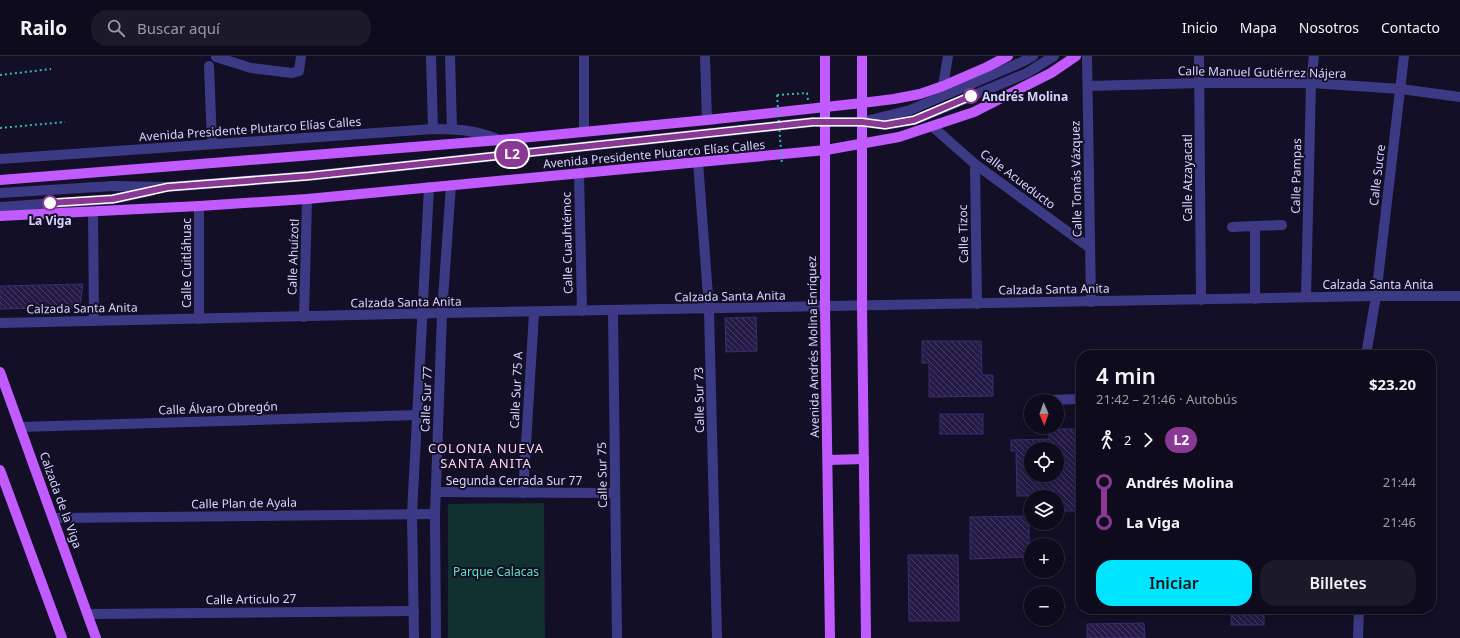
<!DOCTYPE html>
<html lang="es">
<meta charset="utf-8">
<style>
body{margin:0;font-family:"Noto Sans",sans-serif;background:#1c1929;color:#f1f3f6;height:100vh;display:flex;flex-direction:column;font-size:15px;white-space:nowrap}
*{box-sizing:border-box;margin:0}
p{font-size:13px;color:#9b9ba3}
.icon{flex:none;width:22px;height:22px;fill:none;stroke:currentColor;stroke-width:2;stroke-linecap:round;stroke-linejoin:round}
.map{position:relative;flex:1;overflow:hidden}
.sheet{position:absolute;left:1076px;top:294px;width:360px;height:264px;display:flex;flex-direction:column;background:#0e0b1c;border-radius:16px;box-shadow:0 2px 10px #0003,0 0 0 1px #2e2b3b}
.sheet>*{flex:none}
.badge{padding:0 8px;border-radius:13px;font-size:14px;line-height:26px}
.needle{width:26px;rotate:178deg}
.tools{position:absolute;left:1024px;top:338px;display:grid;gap:8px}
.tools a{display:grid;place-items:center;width:40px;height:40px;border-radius:50%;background:#0e0b1c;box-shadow:0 2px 10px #0003,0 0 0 1px #2e2b3b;font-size:20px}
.map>.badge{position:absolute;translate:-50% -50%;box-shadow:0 0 0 2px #fff}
.legs{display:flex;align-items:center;gap:6px;height:44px;padding:0 20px;font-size:13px}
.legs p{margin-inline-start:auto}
.headline{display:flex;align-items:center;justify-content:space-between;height:68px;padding:0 20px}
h1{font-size:22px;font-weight:600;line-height:30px}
.primary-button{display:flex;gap:8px;margin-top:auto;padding:8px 20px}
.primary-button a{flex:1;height:46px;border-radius:16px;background:#00e5ff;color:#111;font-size:16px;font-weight:600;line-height:46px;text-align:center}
.primary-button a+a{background:#1c1929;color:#f1f3f6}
ul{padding:0 20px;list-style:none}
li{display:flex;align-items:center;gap:14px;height:40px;font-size:15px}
li i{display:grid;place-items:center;width:6px;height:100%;margin:0 5px;background:currentColor}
li i::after{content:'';width:10px;height:10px;margin:-5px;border:3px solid;border-radius:50%;background:#0e0b1c}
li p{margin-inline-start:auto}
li:first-child i{background:linear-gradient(#0000 50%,currentColor 0)}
li:last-child i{background:linear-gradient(currentColor 50%,#0000 0)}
header{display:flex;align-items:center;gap:24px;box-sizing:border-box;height:56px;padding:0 20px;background:#0e0b1c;border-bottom:1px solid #2e2b3b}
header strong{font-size:19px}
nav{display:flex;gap:22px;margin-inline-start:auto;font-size:14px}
.search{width:280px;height:36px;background:#1c1929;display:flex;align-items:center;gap:10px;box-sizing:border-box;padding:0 14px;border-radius:16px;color:#9b9ba3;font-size:15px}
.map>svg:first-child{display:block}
.green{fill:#12302f}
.building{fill:url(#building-back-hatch);stroke:#3b2d73;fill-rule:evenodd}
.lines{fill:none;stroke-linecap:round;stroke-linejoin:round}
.path{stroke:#2fb8b0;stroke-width:2;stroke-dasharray:2 3;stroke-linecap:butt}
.minor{stroke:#3d3a85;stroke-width:10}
.major{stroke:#c25bff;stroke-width:10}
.path-bridge{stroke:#2fb8b0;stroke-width:2;stroke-dasharray:2 3;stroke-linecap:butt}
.line-1-casing{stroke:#fff;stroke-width:9}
.line-1{stroke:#893894;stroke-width:6}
.stop-1-dot{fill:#fff;stroke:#893894;stroke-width:2}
.labels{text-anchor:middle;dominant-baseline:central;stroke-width:4;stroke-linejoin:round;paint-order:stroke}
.street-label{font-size:12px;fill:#d9d4ff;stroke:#130f26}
.stop-label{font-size:12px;font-weight:bold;fill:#d9d4ff;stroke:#130f26;text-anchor:start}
.park-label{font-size:12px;fill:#5fe0c0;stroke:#130f26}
.neighbourhood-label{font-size:13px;letter-spacing:1px;fill:#ffd6f0;stroke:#130f26}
</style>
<header>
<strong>Railo</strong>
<div class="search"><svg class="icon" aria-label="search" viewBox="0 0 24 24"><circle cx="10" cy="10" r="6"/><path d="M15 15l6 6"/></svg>Buscar aquí</div>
<nav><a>Inicio</a><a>Mapa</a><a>Nosotros</a><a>Contacto</a></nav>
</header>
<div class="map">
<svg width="1460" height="582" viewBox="0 0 1460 582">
<defs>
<pattern id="building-back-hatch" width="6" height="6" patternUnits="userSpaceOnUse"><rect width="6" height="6" fill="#241b47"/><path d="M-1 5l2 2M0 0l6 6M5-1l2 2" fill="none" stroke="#433b63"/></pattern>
</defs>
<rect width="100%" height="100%" fill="#130f26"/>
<path class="green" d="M544,447L545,582H448V448Z"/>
<g class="building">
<path d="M83,228L80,251L0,253V230Z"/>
<path d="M756,261L757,295L726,296L725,262Z"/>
<path d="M922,285H981L982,319H993V340L929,341V307H922Z"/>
<rect x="940" y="358" width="43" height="20"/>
<path d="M1049,373H1081V455H1058L1057,440H1017L1016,395H1011V384L1049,383ZM1031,393H1057V419H1031Z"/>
<path d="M1029,460V501L970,503V461Z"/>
<path d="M908,499H958L959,565H909Z"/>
<rect x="1231" y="553" width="33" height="16"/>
<path d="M1144,567L1145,582H1087V568Z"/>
</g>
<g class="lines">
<g class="path">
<path d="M0,19L51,13"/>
<path d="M777,39L807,37L808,44"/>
<path d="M0,72L65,66"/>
</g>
<g class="minor">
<path d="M431,0L433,73"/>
<path d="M450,0L452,73"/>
<path d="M584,0V75"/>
<path d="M705,0L707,64"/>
<path d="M1087,0L1091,246"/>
<path d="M1199,0L1201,244"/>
<path d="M216,1L251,12L292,17L299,15L301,0"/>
<path d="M209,10L212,88"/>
<path d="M943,30L948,0"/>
<path d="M1088,30L1200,27H1311L1401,33L1460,41"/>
<path d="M866,65L910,54L1022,6L1033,0"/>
<path d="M933,71L975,108L1090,192"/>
<path d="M0,103L433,73C458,73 476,74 500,84"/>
<path d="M698,106L709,253L717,582"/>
<path d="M975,108L977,248"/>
<path d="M579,117L582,255"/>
<path d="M0,137L113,130L168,131L309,120L813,66H862L885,69L915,64L1027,17L1054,0"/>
<path d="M199,150V263"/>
<path d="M0,151L113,143L151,135"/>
<path d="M93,156L94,265"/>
<path d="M1255,170L1282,169"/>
<path d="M1232,171L1255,170V243"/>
<path d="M1306,241L1311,27L1314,0"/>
<path d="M613,255L617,582"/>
<path d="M304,261L307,143"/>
<path d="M0,267L442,257L1376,240H1460"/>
<path d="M1366,299L1376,240L1404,0"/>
<path d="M1048,344L1081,343"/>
<path d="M21,371L417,359"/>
<path d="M436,436L615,437"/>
<path d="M523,437L534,257"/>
<path d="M54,462L435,458"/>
<path d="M88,558L414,555"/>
<path d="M414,582L412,458L429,131"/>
<path d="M436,582L435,458L442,257L451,129"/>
<path d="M1358,582L1359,553"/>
</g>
<g class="major">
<path d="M825,0V251L830,582"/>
<path d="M862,0V250L866,582"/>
<path d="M0,124L500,84L707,64L862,47L894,43L920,38L943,30L987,11L1008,0"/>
<path d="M0,160L199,150L307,143L826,94L899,81L974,56L1051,17L1076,0"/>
<path d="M0,316L96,582"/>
<path d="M828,404L864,403"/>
<path d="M0,414L62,582"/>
</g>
<path class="path-bridge" d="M777,39L782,109"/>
</g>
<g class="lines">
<g class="line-1-casing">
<path id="line-1" d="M50,147L113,143L168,131L309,120L813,66H862L885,69L914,64L971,40"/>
</g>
<use href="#line-1" class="line-1"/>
</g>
<g class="stop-1-dot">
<circle cx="971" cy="40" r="7"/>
<circle cx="50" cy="147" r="7"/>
</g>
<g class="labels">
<g class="street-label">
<text transform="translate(1262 16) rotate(1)">Calle Manuel Gutiérrez Nájera</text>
<text transform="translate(250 73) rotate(-4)">Avenida Presidente Plutarco Elías Calles</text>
<text transform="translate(654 98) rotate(-5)">Avenida Presidente Plutarco Elías Calles</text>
<text transform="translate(1377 119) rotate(-83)">Calle Sucre</text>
<text transform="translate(1296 120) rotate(-89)">Calle Pampas</text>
<text transform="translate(1187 122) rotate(-90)">Calle Atzayacatl</text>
<text transform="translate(1018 123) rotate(37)">Calle Acueducto</text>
<text transform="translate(1076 123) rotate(-91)">Calle Tomás Vázquez</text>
<text transform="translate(963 178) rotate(-91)">Calle Tizoc</text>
<text transform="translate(567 187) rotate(-91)">Calle Cuauhtémoc</text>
<text transform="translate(293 201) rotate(-88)">Calle Ahuízotl</text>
<text transform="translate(186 207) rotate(-90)">Calle Cuitláhuac</text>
<text x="1378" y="228">Calzada Santa Anita</text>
<text transform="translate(1054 233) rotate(-1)">Calzada Santa Anita</text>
<text transform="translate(730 240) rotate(-1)">Calzada Santa Anita</text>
<text transform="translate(406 246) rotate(-1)">Calzada Santa Anita</text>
<text transform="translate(82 252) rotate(-1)">Calzada Santa Anita</text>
<text transform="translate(813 291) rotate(-91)">Avenida Andrés Molina Enríquez</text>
<text transform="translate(516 334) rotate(-87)">Calle Sur 75 A</text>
<text transform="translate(426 343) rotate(-88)">Calle Sur 77</text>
<text transform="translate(699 344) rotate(-91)">Calle Sur 73</text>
<text transform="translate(218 352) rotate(-2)">Calle Álvaro Obregón</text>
<text transform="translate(602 419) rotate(-91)">Calle Sur 75</text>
<text x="514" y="424">Segunda Cerrada Sur 77</text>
<text transform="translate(61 444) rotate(70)">Calzada de la Viga</text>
<text transform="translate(244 447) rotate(-1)">Calle Plan de Ayala</text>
<text transform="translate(251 543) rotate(-1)">Calle Articulo 27</text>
</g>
<g class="stop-label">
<text x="982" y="40">Andrés Molina</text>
<text x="50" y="164" text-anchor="middle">La Viga</text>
</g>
<g class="park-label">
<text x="496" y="515">Parque Calacas</text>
</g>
<g class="neighbourhood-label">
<text x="486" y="392">COLONIA NUEVA<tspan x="486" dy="15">SANTA ANITA</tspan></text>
</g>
</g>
</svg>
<div class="tools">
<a><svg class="needle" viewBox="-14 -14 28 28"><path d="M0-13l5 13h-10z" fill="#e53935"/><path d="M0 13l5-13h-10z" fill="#9b9ba3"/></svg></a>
<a><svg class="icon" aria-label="locate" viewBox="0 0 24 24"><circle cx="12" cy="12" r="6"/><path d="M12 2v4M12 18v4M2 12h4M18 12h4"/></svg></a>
<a><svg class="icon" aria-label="layers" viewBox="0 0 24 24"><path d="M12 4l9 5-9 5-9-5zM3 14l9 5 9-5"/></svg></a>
<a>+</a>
<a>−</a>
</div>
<b class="badge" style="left:512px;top:98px;background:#893894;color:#fff">L2</b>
<section class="sheet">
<div class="headline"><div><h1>4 min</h1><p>21:42 – 21:46 · Autobús</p></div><b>$23.20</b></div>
<div class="legs"><svg class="icon" aria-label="walk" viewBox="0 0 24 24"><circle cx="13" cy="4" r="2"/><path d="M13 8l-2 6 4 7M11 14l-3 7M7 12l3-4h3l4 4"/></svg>2<svg class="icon" aria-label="forward" viewBox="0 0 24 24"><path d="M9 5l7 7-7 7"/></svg><b class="badge" style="background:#893894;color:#fff">L2</b></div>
<ul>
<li><i style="color:#893894"></i><b>Andrés Molina</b><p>21:44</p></li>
<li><i style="color:#893894"></i><b>La Viga</b><p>21:46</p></li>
</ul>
<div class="primary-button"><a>Iniciar</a><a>Billetes</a></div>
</section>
</div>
